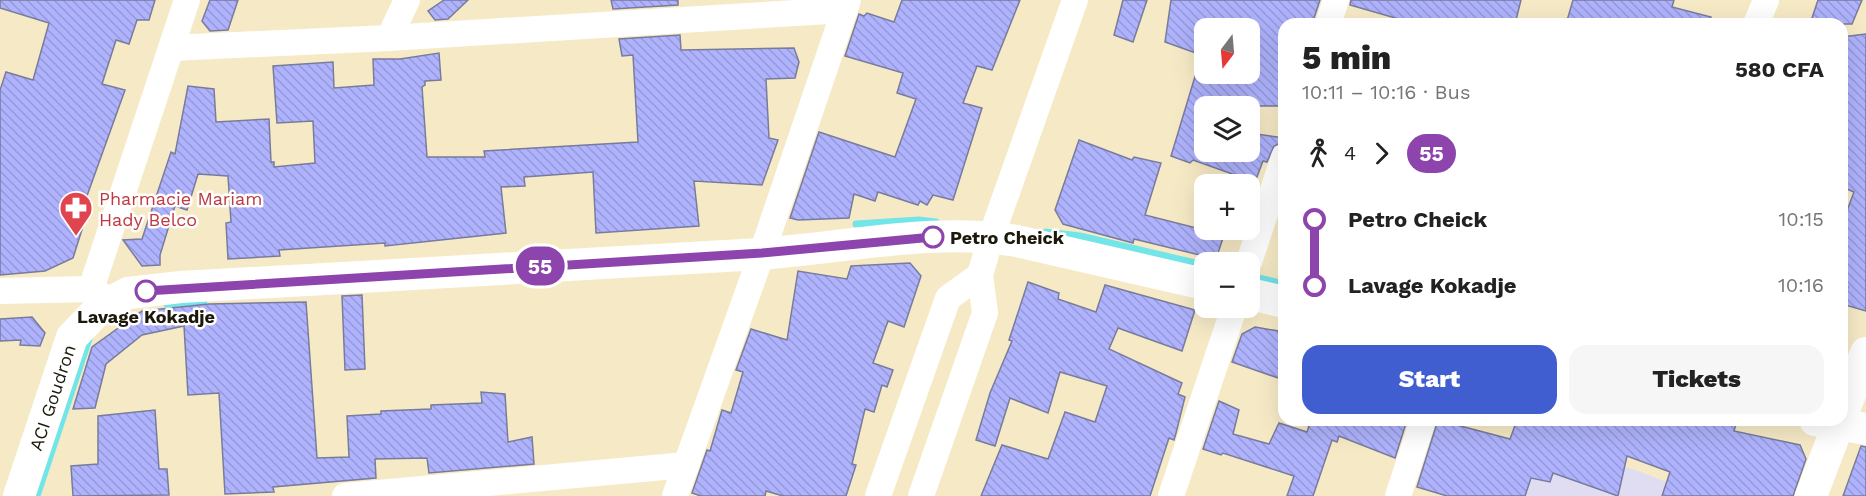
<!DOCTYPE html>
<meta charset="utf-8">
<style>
body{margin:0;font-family:"Work Sans",sans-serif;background:#f6f6f6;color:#222;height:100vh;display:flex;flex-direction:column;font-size:22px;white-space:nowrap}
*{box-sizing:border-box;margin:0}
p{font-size:20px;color:#767676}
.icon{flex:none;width:33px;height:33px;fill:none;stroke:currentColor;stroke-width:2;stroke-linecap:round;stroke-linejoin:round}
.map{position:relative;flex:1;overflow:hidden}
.sheet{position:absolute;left:1278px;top:18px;width:570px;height:408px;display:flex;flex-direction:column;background:#fff;border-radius:18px;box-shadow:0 6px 24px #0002}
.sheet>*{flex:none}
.badge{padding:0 12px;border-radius:20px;font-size:21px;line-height:39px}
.needle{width:39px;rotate:196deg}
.tools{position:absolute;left:1194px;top:18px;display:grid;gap:12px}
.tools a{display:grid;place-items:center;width:66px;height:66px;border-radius:12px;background:#fff;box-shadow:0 6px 24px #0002;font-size:30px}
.map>.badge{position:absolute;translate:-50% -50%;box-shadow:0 0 0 3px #fff}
.legs{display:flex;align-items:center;gap:9px;height:66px;padding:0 24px;font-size:20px}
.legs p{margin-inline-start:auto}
.headline{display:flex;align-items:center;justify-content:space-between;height:102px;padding:0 24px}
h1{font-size:33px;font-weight:800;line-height:45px}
.primary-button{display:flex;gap:12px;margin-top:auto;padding:12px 24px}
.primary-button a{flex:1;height:69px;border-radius:18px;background:#405ed0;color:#fff;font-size:24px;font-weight:800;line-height:69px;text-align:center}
.primary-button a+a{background:#f6f6f6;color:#222}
ul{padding:0 24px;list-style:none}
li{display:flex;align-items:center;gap:21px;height:66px;font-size:22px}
li i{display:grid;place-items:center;width:9px;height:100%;margin:0 8px;background:currentColor}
li i::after{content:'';width:15px;height:15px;margin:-8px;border:4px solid;border-radius:50%;background:#fff}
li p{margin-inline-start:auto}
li:first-child i{background:linear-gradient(#0000 50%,currentColor 0)}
li:last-child i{background:linear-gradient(currentColor 50%,#0000 0)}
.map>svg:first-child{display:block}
.commercial{fill:#e0ddf3}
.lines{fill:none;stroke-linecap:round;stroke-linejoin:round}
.stream{stroke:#72e5e8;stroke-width:7}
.building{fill:url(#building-back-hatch);stroke:#797b9c;stroke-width:1.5}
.minor{stroke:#fff;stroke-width:26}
.tertiary{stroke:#fff;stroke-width:32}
.line-1-casing{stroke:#fff;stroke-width:14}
.line-1{stroke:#8e44ad;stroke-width:9}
.stop-1-dot{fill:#fff;stroke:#8e44ad;stroke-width:3}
.labels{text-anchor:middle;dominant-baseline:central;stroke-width:5;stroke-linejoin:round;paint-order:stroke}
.health-label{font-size:18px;fill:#be3a42;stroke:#fff;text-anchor:start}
.stop-label{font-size:18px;font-weight:bold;fill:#1c180b;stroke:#fff;text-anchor:start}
.street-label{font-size:18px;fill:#1c180b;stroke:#fff}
</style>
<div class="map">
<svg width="1866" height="496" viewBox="0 0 1866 496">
<defs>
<pattern id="building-back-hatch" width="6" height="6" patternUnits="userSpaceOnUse" patternTransform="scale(1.5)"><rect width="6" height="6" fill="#afb3fd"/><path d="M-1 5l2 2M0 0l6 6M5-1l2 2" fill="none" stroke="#9699d8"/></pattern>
</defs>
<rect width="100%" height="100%" fill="#f6eac6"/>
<path class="commercial" d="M1510,437L1633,469L1703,496H1489Z"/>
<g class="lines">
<g class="stream">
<path d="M856,224L919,220L936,222"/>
<path d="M1046,232L1080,236L1204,265"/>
<path d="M1250,276L1284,284"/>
<path d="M167,304L204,301"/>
<path d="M37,496L90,336"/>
</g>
</g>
<g class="building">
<path d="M0,0H155L149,20H137L129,44L116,40L102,84L125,90L83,207L86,208L82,218L85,220L73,258L45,271L0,275V90L6,72L33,80L49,23L0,8Z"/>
<path d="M210,0H238L228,30L210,31L202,21Z"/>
<path d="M444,0H468L448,19L435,20L428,11Z"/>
<path d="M611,0H678V5L613,9Z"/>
<path d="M902,0H1020L992,70L977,66L963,103L982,108L953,200L933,195L927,205L920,201L918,205L878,192L875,201L854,194L849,218L798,220L790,218L819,132L895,157L916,99L897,93L903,73L845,56L859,14L864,16L867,13L894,22Z"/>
<path d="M1123,0H1147L1133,42L1114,35Z"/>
<path d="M1171,0H1320L1312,24H1284V98L1281,106H1204V152H1251L1257,134L1284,138V142L1274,146L1267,162L1263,161L1255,182L1193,160L1190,163L1171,156L1200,60L1204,61V74H1257L1250,71V28H1204V56L1165,42Z"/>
<path d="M1351,0H1521L1515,24H1416L1350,5Z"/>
<path d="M1573,0H1674L1672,7L1711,17L1710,24H1566Z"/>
<path d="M1818,0H1862L1852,24H1810Z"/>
<path d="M1866,34V311L1842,304L1848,287L1842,285V224L1854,192L1842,187V37Z"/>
<path d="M680,35L681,50L794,48L799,62L795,78L766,79L769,138L778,140L762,185L694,181L699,226L596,233L593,172L524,177L525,186L501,187L506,233L385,246V243L279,250L280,256L228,259L226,223L231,222L228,176L198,174L187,210L175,206L160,255V265L142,266L123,240L142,239L171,152L175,154L188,86L214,89L216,122L269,119L271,162H274V167L315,163L313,121L277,123L273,66L333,62L334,88L374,85L373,59H400L439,53L441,80L425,81V85L422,87L427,157H485L484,151L638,142L633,55L622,56L619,39Z"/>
<path d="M1079,140L1132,160L1134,157L1161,163L1145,215L1224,235L1216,259L1134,239L1133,243L1063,224L1055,210Z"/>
<path d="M910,263L921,276L904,327L888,321L873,363L893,370L887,387L882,385L874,412L865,409L852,464L856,465L846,496H783L766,491L765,496H701L692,493L707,450L710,451L722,410L731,413L743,372L736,370L751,329L787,340L798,271L847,279L851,266Z"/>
<path d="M1028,282L1059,293L1058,299L1096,312L1105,285L1195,310L1182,351L1118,328L1109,349L1182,383L1178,394L1185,397L1176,433L1174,440L1169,438L1150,496H981L1002,445L1048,459L1065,412L1095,422L1107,386L1060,372L1048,413L1010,398L995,446L976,440L990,393L1012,341L1009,340Z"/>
<path d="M362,295L365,369L345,370L342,296Z"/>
<path d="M306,302L317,458L349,457L347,416L381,414V411L431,409V405L482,403L481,392L505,394L508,442L532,437L534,464L429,473L427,458L375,459L376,478L273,487L274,492L225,494L219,393L188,395L184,326L142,335L106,364L95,408L73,409L92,347L142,311L209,304Z"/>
<path d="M32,317L45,333L40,346L20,345L21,340L0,341V319Z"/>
<path d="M1255,327L1284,332V380L1232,362L1242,334Z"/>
<path d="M1219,401L1239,410L1233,434L1269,444L1279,423L1307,432L1309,426L1302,423V420H1407L1395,458L1339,436L1337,442L1332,440L1313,496H1287L1294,476L1223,453L1221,455L1203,449Z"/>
<path d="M155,410L159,469H167L169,495L73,496L71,466L98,464V416Z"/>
<path d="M1438,420L1510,439L1517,420H1702L1718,425L1720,421L1736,424L1734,431L1800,445L1806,459L1793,496H1662L1670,472L1627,456L1618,496L1553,473L1550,482L1531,478L1525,496H1447L1417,487Z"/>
<path d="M1861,446L1866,447V496H1843Z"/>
</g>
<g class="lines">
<g class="minor">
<path d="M187,0L171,48L389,38L845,10"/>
<path d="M1328,24L1336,0"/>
<path d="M1756,24L1766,0"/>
<path d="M389,38L407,0"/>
<path d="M1249,262L1284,157"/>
<path d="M91,289L171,48"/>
<path d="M0,291L91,289L104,297"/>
<path d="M345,496L686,465"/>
<path d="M675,496L762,253L848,0"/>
<path d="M878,496L948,298L980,275"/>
<path d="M921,496L985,313L980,275L991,237L1075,0"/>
<path d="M1171,496L1234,308"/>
<path d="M1398,496L1423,420"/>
</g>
<g class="tertiary">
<path d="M1250,294L1284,302"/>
<path d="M1842,415L1866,353"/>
<path d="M1815,420L1866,429"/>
<path id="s1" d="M19,496L72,337L99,309L128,293L181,287C374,276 567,266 760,254C845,248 932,227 1017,241L1204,284"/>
<path d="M1811,496L1840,420"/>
</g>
</g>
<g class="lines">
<g class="line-1-casing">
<path id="line-1" d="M146,291L762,253L933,237"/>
</g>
<use href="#line-1" class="line-1"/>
</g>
<defs>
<g id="pharmacy-pin" transform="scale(1.725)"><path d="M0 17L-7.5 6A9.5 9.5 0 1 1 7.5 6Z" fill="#e0444e" stroke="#fff"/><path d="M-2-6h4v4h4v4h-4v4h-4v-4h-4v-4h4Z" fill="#fff"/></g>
</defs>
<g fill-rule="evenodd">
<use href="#pharmacy-pin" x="76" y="208"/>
</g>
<g class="stop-1-dot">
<circle cx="933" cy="237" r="10"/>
<circle cx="146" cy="291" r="10"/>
</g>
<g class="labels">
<g class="health-label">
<text x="99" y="198">Pharmacie Mariam<tspan x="99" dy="21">Hady Belco</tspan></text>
</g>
<g class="stop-label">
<text x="950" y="237">Petro Cheick</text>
<text x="146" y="316" text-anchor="middle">Lavage Kokadje</text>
</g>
<g class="street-label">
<text stroke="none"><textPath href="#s1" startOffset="104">ACI Goudron</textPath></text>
</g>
</g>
</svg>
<div class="tools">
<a><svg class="needle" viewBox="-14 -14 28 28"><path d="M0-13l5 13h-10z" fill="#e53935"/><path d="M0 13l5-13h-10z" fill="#767676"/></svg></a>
<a><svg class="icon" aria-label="layers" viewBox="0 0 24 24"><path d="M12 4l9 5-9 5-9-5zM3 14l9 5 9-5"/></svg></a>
<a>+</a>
<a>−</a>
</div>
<b class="badge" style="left:540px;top:266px;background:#8e44ad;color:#fff">55</b>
<section class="sheet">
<div class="headline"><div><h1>5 min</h1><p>10:11 – 10:16 · Bus</p></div><b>580 CFA</b></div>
<div class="legs"><svg class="icon" aria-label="walk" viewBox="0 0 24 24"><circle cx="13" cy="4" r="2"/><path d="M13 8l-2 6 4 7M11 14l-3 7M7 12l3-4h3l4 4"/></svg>4<svg class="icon" aria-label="forward" viewBox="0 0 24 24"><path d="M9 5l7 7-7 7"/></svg><b class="badge" style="background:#8e44ad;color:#fff">55</b></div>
<ul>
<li><i style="color:#8e44ad"></i><b>Petro Cheick</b><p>10:15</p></li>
<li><i style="color:#8e44ad"></i><b>Lavage Kokadje</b><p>10:16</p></li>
</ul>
<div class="primary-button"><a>Start</a><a>Tickets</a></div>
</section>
</div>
